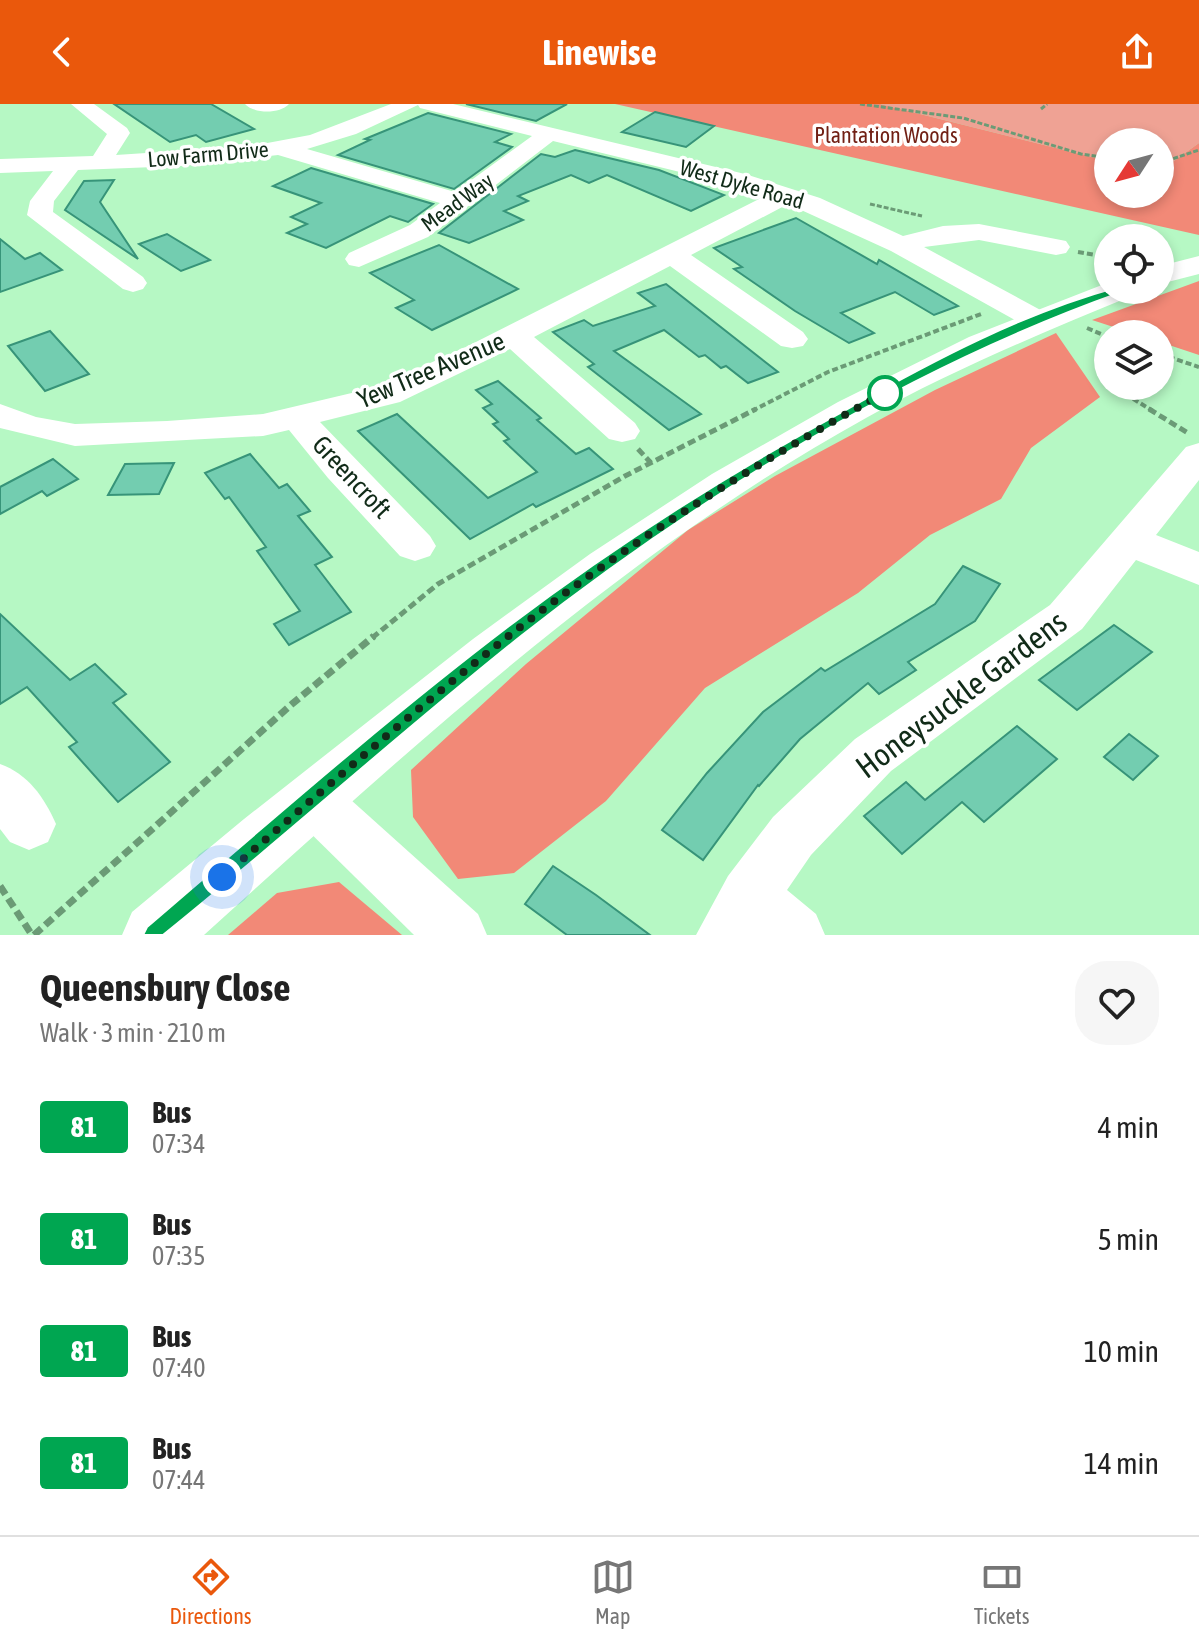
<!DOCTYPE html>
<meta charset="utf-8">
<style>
body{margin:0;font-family:"Asap Condensed",sans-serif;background:#f6f6f6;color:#222;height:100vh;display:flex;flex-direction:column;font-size:30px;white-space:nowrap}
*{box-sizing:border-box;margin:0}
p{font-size:26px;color:#767676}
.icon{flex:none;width:44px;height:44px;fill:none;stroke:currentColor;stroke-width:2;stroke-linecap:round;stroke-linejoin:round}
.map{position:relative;height:831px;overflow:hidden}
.side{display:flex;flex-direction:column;background:#fff;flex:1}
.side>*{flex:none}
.badge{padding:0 16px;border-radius:6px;font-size:28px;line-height:52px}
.needle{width:52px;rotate:234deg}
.tools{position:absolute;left:1094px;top:24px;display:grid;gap:16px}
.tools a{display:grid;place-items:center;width:80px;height:80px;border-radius:50%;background:#fff;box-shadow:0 4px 12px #0003;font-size:40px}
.you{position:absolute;width:40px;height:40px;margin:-20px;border:6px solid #fff;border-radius:50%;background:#1a73e8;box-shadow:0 0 0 12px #1a73e833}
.map>.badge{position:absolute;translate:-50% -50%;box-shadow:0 0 0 4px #fff}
.round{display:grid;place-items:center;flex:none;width:84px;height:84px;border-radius:32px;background:#f6f6f6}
.headline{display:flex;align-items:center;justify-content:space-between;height:136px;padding:0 40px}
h1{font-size:38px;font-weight:700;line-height:60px}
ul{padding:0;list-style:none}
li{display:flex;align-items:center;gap:24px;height:112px;padding:0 40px}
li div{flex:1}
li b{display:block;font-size:30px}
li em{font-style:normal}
li .badge{min-width:88px;font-weight:700;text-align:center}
header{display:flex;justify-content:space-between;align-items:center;height:104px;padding:0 40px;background:#ea580c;color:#fff;font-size:36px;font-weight:700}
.dock{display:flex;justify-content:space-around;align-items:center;height:112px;border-top:2px solid #e0e0e0;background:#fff;font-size:22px;color:#767676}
.dock a{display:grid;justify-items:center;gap:4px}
.dock .on{color:#ea580c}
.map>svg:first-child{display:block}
.green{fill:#efa294}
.forest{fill:#f28977}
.building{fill:#73cdb0;stroke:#379479;stroke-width:2}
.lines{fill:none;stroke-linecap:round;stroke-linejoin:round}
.path-far3{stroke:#6b9b76;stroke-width:3;stroke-dasharray:5 2;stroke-linecap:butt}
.path-far2{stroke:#6b9b76;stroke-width:4;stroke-dasharray:6 3;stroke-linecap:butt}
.path-far1{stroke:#6b9b76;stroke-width:5;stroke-dasharray:8 4;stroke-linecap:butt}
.path{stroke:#6b9b76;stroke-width:7;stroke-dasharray:10 5;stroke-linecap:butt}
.minor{fill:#fff;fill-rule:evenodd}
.major{fill:#fff;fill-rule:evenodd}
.line{fill:#00a651;stroke:#fff;stroke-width:2}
.walk{stroke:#112b18;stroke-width:8;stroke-dasharray:0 14.4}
.stop-dot{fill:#fff;stroke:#00a651;stroke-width:4}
.labels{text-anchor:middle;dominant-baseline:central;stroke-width:7;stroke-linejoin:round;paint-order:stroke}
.far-park-label{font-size:22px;fill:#712015;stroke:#fff}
.far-street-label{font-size:22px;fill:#112b18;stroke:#fff}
.street-label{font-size:26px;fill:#112b18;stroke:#fff}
.near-street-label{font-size:32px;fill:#112b18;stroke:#fff}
</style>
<header><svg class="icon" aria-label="back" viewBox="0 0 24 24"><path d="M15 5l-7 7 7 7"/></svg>Linewise<svg class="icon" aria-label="share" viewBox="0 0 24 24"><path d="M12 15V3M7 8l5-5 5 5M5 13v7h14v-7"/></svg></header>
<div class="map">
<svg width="1199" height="831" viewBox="0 0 1199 831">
<rect width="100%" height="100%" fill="#b6f8c4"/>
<path class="green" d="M880,0H1199V39L1160,67V38H1108V57Z"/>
<g class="forest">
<path d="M615,0H880L1108,57V90H1160V67L1199,39V131Z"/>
<path d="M1199,177V251L1160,238V230H1135L1092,216Z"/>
<path d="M1056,229L1100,293L1031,344L1001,395L930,431L858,489L705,584L606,697L514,769L458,775L413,713L411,666L526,560L688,426L775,372L935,286Z"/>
<path d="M339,778L402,831H228L277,789Z"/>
</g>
<g class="building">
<path d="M114,0H211L254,25L206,38L196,31L170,38Z"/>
<path d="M466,0H567L536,17Z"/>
<path d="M655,8L714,22L686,43L622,28Z"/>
<path d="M428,9L511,30L495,38L512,43L454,85L338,51L370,36L365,35Z"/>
<path d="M575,46L659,66L724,91L691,107L607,71L589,79L571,71L518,92L528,97L504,107L523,116L469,139L439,129L541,50L555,53Z"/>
<path d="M311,64L433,100L408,118L390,112L326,144L287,129L307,120L291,113L321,99L273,82Z"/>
<path d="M114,76L100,98L138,155L65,106L84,77Z"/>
<path d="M796,114L877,160L879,156L958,202L934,211L895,188L841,209L874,229L849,239L795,207L734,165L742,163L714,144Z"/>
<path d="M167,130L210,156L181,167L139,140Z"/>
<path d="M0,135L25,155L40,149L62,166L0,188Z"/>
<path d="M439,141L518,185L432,226L396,204L414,196L370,169Z"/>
<path d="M666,180L778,268L748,279L726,262L721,264L705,251L699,253L664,226L614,247L701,310L669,326L588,263L594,260L553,228L584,216L593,222L655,202L638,189Z"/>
<path d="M50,227L89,270L45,287L8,242Z"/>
<path d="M498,277L541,314L537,316L576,350L589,344L613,365L536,403L533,400L470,435L358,327L397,310L488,394L537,368L504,337L509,335L493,320L498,318L483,304L492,300L476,286Z"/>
<path d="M250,350L279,384L287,380L310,407L298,412L332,453L315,461L351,508L289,541L274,520L300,507L257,447L266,443L229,393L225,395L205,369Z"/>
<path d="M53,355L78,375L47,392L42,387L0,410V383Z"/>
<path d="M174,359L159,390L108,391L125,360Z"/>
<path d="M963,462L1000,480L975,517L908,558L916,566L879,590L868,579L800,635L759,682L758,681L703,756L662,726L707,669L763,608L821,564L825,567L935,500Z"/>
<path d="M0,510L70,576L95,560L126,590L113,599L170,658L118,698L69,643L77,638L27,583L0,600Z"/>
<path d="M1114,521L1152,548L1077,606L1039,576Z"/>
<path d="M1017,622L1057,655L984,718L962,698L902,750L864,712L906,678L925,696Z"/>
<path d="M1129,630L1158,652L1133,676L1104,653Z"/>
<path d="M553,762L596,791L650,831H567L525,800Z"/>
</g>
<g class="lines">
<g class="path-far3">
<path d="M860,0L963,14L1081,50L1108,54"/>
<path d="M1041,5L1047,0"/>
<path d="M1160,59L1199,46"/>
<path d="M870,100L922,112"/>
</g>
<g class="path-far2">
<path d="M1078,148L1108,153"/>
<path d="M1087,224L1108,233"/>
<path d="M1160,250L1199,263"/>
<path d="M1128,282L1125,290L1153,307"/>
<path d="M752,307L828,268L981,210"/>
</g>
<g class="path-far1">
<path d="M1149,305L1188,329"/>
<path d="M638,345L651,359"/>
<path d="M372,534L438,480L625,372L756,305"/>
</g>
<g class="path">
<path d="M0,782L32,831"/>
<path d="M34,831L292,600L374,532"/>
</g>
<g class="minor">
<path d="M71,0H94L127,24L130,29L116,51L252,42L310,31L391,0H453L745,70L820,94L903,132L943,122L979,120L1066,137L1070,143L1066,149L1056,151L979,136L924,143L1046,209L1050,215L1046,221L1035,224L1024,221L891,147L788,100L691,151L803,228L808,235L803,242L792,244L781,242L670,162L534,233L635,319L640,327L635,335L622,338L609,335L510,245L400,298L320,318L430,432L436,442L430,452L415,457L400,452L328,374L289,326L263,332L75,342L0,324V300L36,313L75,320L167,317L263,310L377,283L468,242L765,92L729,80L553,37L428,133L359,163L349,161L345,155L349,149L410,121L440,99L278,51L180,62L78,66L54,97L53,108L143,173L147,179L143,185L133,188L123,185L27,111L30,97L53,67L0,69V55L93,52L107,30ZM418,1L420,4L532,32L455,88L307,45L356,30Z"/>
<path d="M245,0H289C280,10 254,10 245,0Z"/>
<path d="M1199,339V376L1156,431L1199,448V481L1136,456L1082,525L891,667L811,751L787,786L816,810L825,831H696L728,772L773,713L855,635L1050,501L1186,343Z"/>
<path d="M0,660C28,670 44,693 56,720L48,738L29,746L10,738L0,725Z"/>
<path d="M312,670L331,678L478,810L487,831H414L293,712L285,695L293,678Z"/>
</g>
<g class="major">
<path d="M1199,152V170L1160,180V162Z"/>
<path d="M1107,179L1108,186H1134L1129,193C1039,230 951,267 866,314C620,450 411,644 204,831H122L132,808L244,715L473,535L590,450L712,370L838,298L969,233Z"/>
</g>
</g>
<path class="line" d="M1118,183L1122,184V188C908,264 699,392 521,532C398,630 281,736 163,831H143L147,823C266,721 384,617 509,522C616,441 731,368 849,304C934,256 1023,209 1118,183Z"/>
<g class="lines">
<path class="walk" d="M222,773C319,690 415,605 515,527C632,436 758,358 888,287L885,289"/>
</g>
<circle class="stop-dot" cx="885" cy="289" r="16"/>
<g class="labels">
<g class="far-park-label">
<text x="886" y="31">Plantation Woods</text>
</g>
<g class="far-street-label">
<text transform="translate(208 50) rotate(-5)">Low Farm Drive</text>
<text transform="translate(742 80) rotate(16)">West Dyke Road</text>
<text transform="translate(457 98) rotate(-36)">Mead Way</text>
</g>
<g class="street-label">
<text transform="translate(431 266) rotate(-23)">Yew Tree Avenue</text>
<text transform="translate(352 373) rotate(47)">Greencroft</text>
</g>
<g class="near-street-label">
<text transform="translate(961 590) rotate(-37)">Honeysuckle Gardens</text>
</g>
</g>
</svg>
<div class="tools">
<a><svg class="needle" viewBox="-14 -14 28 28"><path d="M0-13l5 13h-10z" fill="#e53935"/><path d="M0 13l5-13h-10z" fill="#767676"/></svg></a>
<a><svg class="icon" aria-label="locate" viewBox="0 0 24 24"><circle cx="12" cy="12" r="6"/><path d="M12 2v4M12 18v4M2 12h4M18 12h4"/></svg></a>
<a><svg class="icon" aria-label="layers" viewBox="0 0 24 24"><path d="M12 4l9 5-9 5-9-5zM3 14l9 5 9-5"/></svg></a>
</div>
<div class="you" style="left:222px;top:773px"></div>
</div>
<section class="side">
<div class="headline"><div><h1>Queensbury Close</h1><p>Walk · 3 min · 210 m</p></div><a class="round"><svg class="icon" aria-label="heart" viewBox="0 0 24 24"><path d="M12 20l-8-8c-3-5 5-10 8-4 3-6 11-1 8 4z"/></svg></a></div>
<ul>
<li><span class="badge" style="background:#00a651;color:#fff">81</span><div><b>Bus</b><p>07:34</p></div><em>4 min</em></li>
<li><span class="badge" style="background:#00a651;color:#fff">81</span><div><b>Bus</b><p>07:35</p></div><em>5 min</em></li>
<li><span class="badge" style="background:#00a651;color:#fff">81</span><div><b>Bus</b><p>07:40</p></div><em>10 min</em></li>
<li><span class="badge" style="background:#00a651;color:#fff">81</span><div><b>Bus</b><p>07:44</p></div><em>14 min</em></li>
</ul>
</section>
<nav class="dock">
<a class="on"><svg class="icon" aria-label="directions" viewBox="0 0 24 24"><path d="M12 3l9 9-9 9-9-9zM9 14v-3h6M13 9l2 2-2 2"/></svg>Directions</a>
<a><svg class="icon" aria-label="map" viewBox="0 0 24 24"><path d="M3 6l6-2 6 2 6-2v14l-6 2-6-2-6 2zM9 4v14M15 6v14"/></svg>Map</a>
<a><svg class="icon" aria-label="tickets" viewBox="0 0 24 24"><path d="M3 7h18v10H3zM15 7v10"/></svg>Tickets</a>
</nav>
